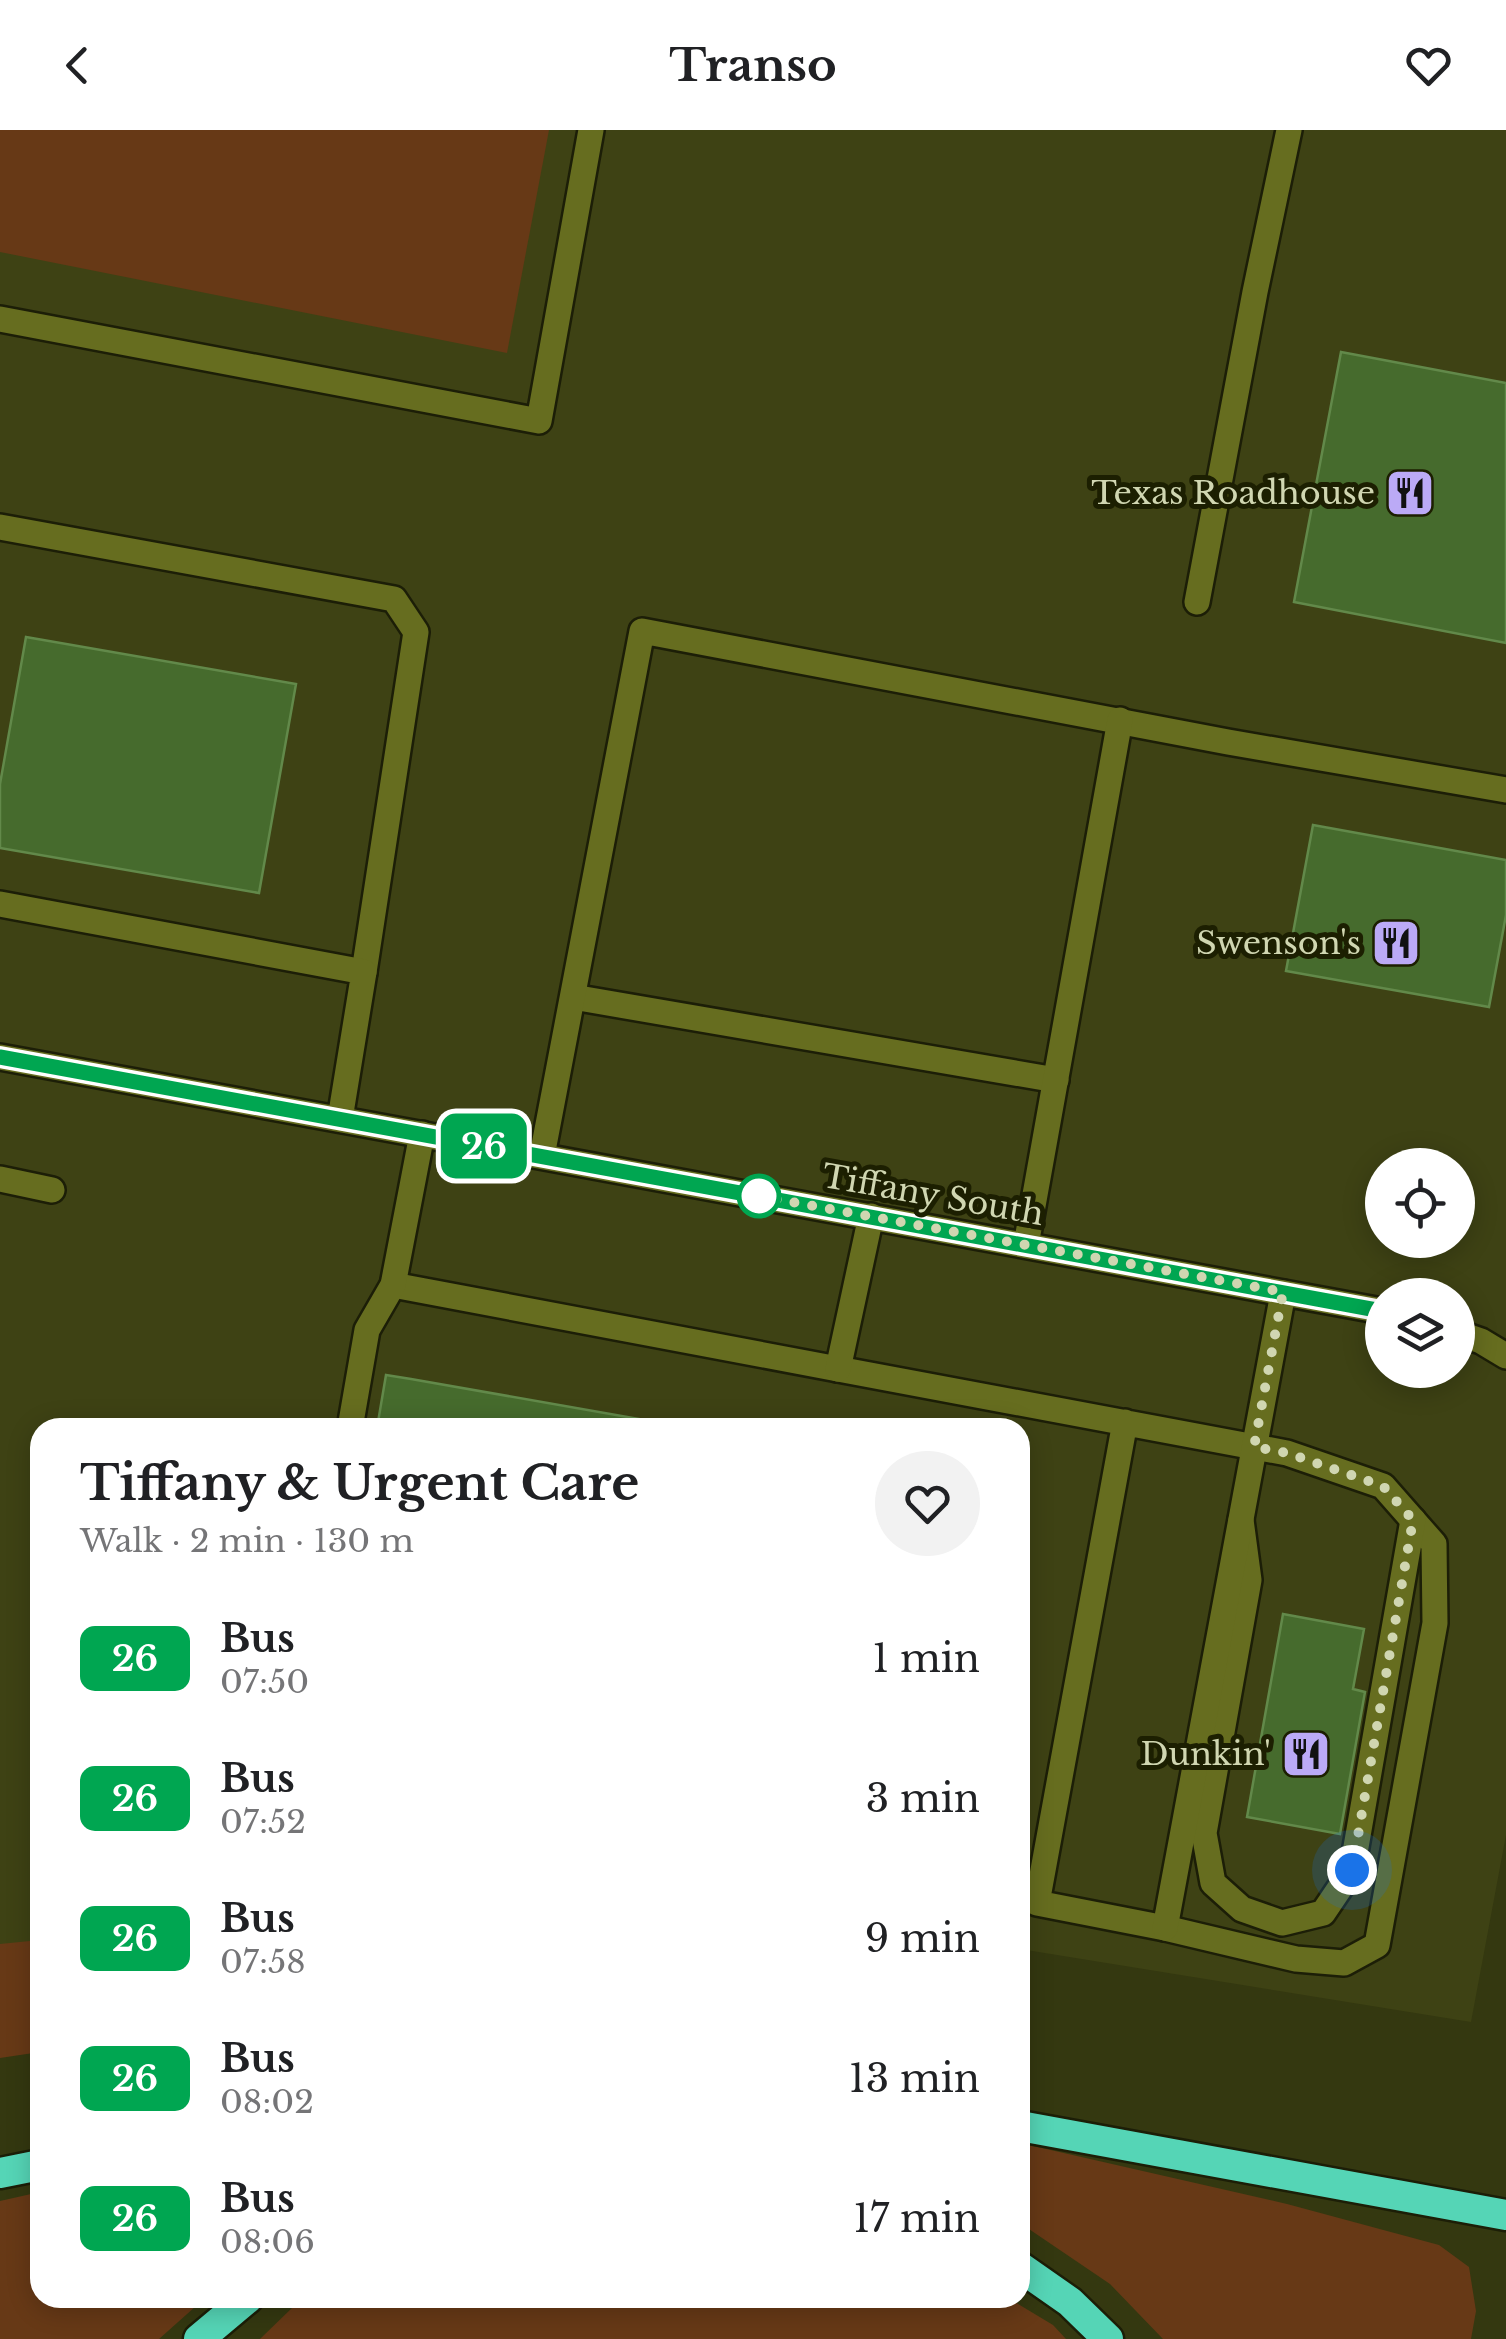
<!DOCTYPE html>
<meta charset="utf-8">
<style>
body{margin:0;font-family:"Libre Baskerville",serif;background:#f2f2f2;color:#202124;height:100vh;display:flex;flex-direction:column;font-size:38px;white-space:nowrap}
*{box-sizing:border-box;margin:0}
p{font-size:32px;color:#757577}
.icon{flex:none;width:55px;height:55px;fill:none;stroke:currentColor;stroke-width:2;stroke-linecap:round;stroke-linejoin:round}
.map{position:relative;flex:1;overflow:hidden}
.sheet{position:absolute;left:30px;top:1288px;width:1000px;height:890px;display:flex;flex-direction:column;background:#fff;border-radius:30px;box-shadow:0 5px 25px #0003}
.sheet>*{flex:none}
.badge{padding:0 20px;border-radius:15px;font-size:35px;line-height:65px}
.fabs{position:absolute;left:1365px;top:1018px;display:grid;gap:20px}
.fabs a{display:grid;place-items:center;width:110px;height:110px;border-radius:50%;background:#fff;box-shadow:0 5px 25px #0003;font-size:50px}
.you{position:absolute;width:50px;height:50px;margin:-25px;border:8px solid #fff;border-radius:50%;background:#1a73e8;box-shadow:0 0 0 15px #1a73e833}
.map>.badge{position:absolute;translate:-50% -50%;box-shadow:0 0 0 5px #fff}
.round{display:grid;place-items:center;flex:none;width:105px;height:105px;border-radius:52px;background:#f2f2f2}
.headline{display:flex;align-items:center;justify-content:space-between;height:170px;padding:0 50px}
h1{font-size:48px;font-weight:800;line-height:75px}
ul{padding:0;list-style:none}
li{display:flex;align-items:center;gap:30px;height:140px;padding:0 50px}
li div{flex:1}
li b{display:block;font-size:38px}
li em{font-style:normal}
li .badge{min-width:110px;font-weight:700;text-align:center}
header{display:flex;justify-content:space-between;align-items:center;height:130px;padding:0 50px;background:#fff;font-size:45px;font-weight:800}
.map>svg:first-child{display:block}
.built{fill:#3e4214;fill-rule:evenodd}
.green{fill:#673916}
.building{fill:#466b2d;stroke:#62894a;stroke-width:2.5}
.lines{fill:none;stroke-linecap:round;stroke-linejoin:round}
.service-casing{stroke:#1c1e07;stroke-width:30}
.minor-casing{stroke:#1c1e07;stroke-width:30}
.motorway-casing{stroke:#1c1e07;stroke-width:35}
.service{stroke:#666d1f;stroke-width:25}
.minor{stroke:#666d1f;stroke-width:25}
.motorway{stroke:#55d5b6;stroke-width:30}
.line-casing{stroke:#fff;stroke-width:22}
.line{stroke:#00a651;stroke-width:15}
.walk{stroke:#d0d6b1;stroke-width:10;stroke-dasharray:0 18}
.stop-dot{fill:#fff;stroke:#00a651;stroke-width:5}
.labels{text-anchor:middle;dominant-baseline:central;stroke-width:10;stroke-linejoin:round;paint-order:stroke}
.poi-label{font-size:32px;fill:#d0d6b1;stroke:#1c1f01;text-anchor:end}
.street-label{font-size:32px;fill:#d0d6b1;stroke:#1c1f01}
</style>
<header><svg class="icon" aria-label="back" viewBox="0 0 24 24"><path d="M15 5l-7 7 7 7"/></svg>Transo<svg class="icon" aria-label="heart" viewBox="0 0 24 24"><path d="M12 20l-8-8c-3-5 5-10 8-4 3-6 11-1 8 4z"/></svg></header>
<div class="map">
<svg width="1506" height="2209" viewBox="0 0 1506 2209">
<rect width="100%" height="100%" fill="#343810"/>
<path class="built" d="M0,0H1506V1705L1471,1892L1020,1819V1298H40V1848L0,1855ZM1382,1035H1458V1110H1382ZM1382,1165H1458V1240H1382Z"/>
<g class="green">
<path d="M0,0H549L507,223L0,122Z"/>
<path d="M40,1810V1922L0,1928V1814Z"/>
<path d="M1020,2013L1287,2074L1439,2115L1469,2137L1476,2181L1471,2209H1163L1110,2154L1020,2093Z"/>
<path d="M40,2062V2168H205L159,2209H0V2071Z"/>
<path d="M311,2168H1008L1053,2195L1066,2209H260L294,2176Z"/>
</g>
<g class="building">
<path d="M1341,222L1506,253V513L1294,472Z"/>
<path d="M26,507L296,554L259,763L0,718V654Z"/>
<path d="M1313,695L1506,730V785L1489,877L1286,841Z"/>
<path d="M386,1245L411,1249L690,1298H377Z"/>
<path d="M1283,1484L1364,1499L1353,1559L1365,1562L1340,1704L1247,1687Z"/>
</g>
<g class="lines">
<g class="service-casing">
<g id="service">
<path d="M0,189L539,291L591,0"/>
<path d="M0,397L394,469L416,502L364,842"/>
<path d="M1197,472L1255,162L1289,0"/>
<path d="M0,774L364,842L340,989"/>
<path d="M573,867L1056,950"/>
<path d="M542,1026L642,501L1228,612L1506,660"/>
<path d="M0,1049L52,1060"/>
<path d="M1026,1115L1120,590"/>
<path d="M393,1155L838,1239L1287,1323L1383,1356L1434,1414L1435,1493L1377,1815L1344,1833L1296,1829L1165,1798L1037,1773L1125,1292"/>
<path d="M838,1239L871,1086"/>
<path d="M350,1298L367,1200L393,1155L422,1004"/>
<path d="M1241,1390L1249,1450L1204,1703L1213,1753L1242,1779L1282,1793L1323,1783L1352,1740L1413,1390"/>
<path d="M1165,1798L1283,1163"/>
</g>
</g>
<g class="minor-casing">
<g id="minor">
<path d="M0,927L1382,1181"/>
<path d="M1458,1203L1481,1211L1506,1226"/>
</g>
</g>
<g class="motorway-casing">
<g id="motorway">
<path d="M1020,1996L1506,2085"/>
<path d="M0,2043L40,2035"/>
<path d="M1020,2137L1070,2172L1108,2209"/>
<path d="M199,2209L248,2168"/>
</g>
</g>
<use href="#service" class="service"/>
<use href="#minor" class="minor"/>
<use href="#motorway" class="motorway"/>
</g>
<g class="lines">
<g class="line-casing">
<path id="line" d="M0,927L1382,1181"/>
</g>
<use href="#line" class="line"/>
<path class="walk" d="M759,1066L1283,1162L1254,1317L1287,1323L1383,1356L1413,1390L1352,1740"/>
</g>
<defs>
<g id="restaurant-square" transform="scale(2.5)"><rect x="-9" y="-9" width="18" height="18" rx="4" fill="#bbaaf6" stroke="#1c1f01"/><path d="M-5-6h1v4h1v-4h1v4h1v-4h1v5L-1.5 .5V6h-2V.5L-5-1ZM5-6V6H3V1.5H1.5Q1.5-4 5-6Z" fill="#111"/></g>
</defs>
<g fill-rule="evenodd">
<use href="#restaurant-square" x="1410" y="363"/>
<use href="#restaurant-square" x="1396" y="813"/>
<use href="#restaurant-square" x="1306" y="1624"/>
</g>
<circle class="stop-dot" cx="759" cy="1066" r="20"/>
<g class="labels">
<g class="poi-label">
<text x="1375" y="363">Texas Roadhouse</text>
<text x="1361" y="813">Swenson's</text>
<text x="1271" y="1624">Dunkin'</text>
</g>
<g class="street-label">
<text transform="translate(933 1065) rotate(10)">Tiffany South</text>
</g>
</g>
</svg>
<div class="fabs">
<a><svg class="icon" aria-label="locate" viewBox="0 0 24 24"><circle cx="12" cy="12" r="6"/><path d="M12 2v4M12 18v4M2 12h4M18 12h4"/></svg></a>
<a><svg class="icon" aria-label="layers" viewBox="0 0 24 24"><path d="M12 4l9 5-9 5-9-5zM3 14l9 5 9-5"/></svg></a>
</div>
<div class="you" style="left:1352px;top:1740px"></div>
<b class="badge" style="left:484px;top:1016px;background:#00a651;color:#fff">26</b>
<section class="sheet">
<div class="headline"><div><h1>Tiffany &amp; Urgent Care</h1><p>Walk · 2 min · 130 m</p></div><a class="round"><svg class="icon" aria-label="heart" viewBox="0 0 24 24"><path d="M12 20l-8-8c-3-5 5-10 8-4 3-6 11-1 8 4z"/></svg></a></div>
<ul>
<li><span class="badge" style="background:#00a651;color:#fff">26</span><div><b>Bus</b><p>07:50</p></div><em>1 min</em></li>
<li><span class="badge" style="background:#00a651;color:#fff">26</span><div><b>Bus</b><p>07:52</p></div><em>3 min</em></li>
<li><span class="badge" style="background:#00a651;color:#fff">26</span><div><b>Bus</b><p>07:58</p></div><em>9 min</em></li>
<li><span class="badge" style="background:#00a651;color:#fff">26</span><div><b>Bus</b><p>08:02</p></div><em>13 min</em></li>
<li><span class="badge" style="background:#00a651;color:#fff">26</span><div><b>Bus</b><p>08:06</p></div><em>17 min</em></li>
</ul>
</section>
</div>
